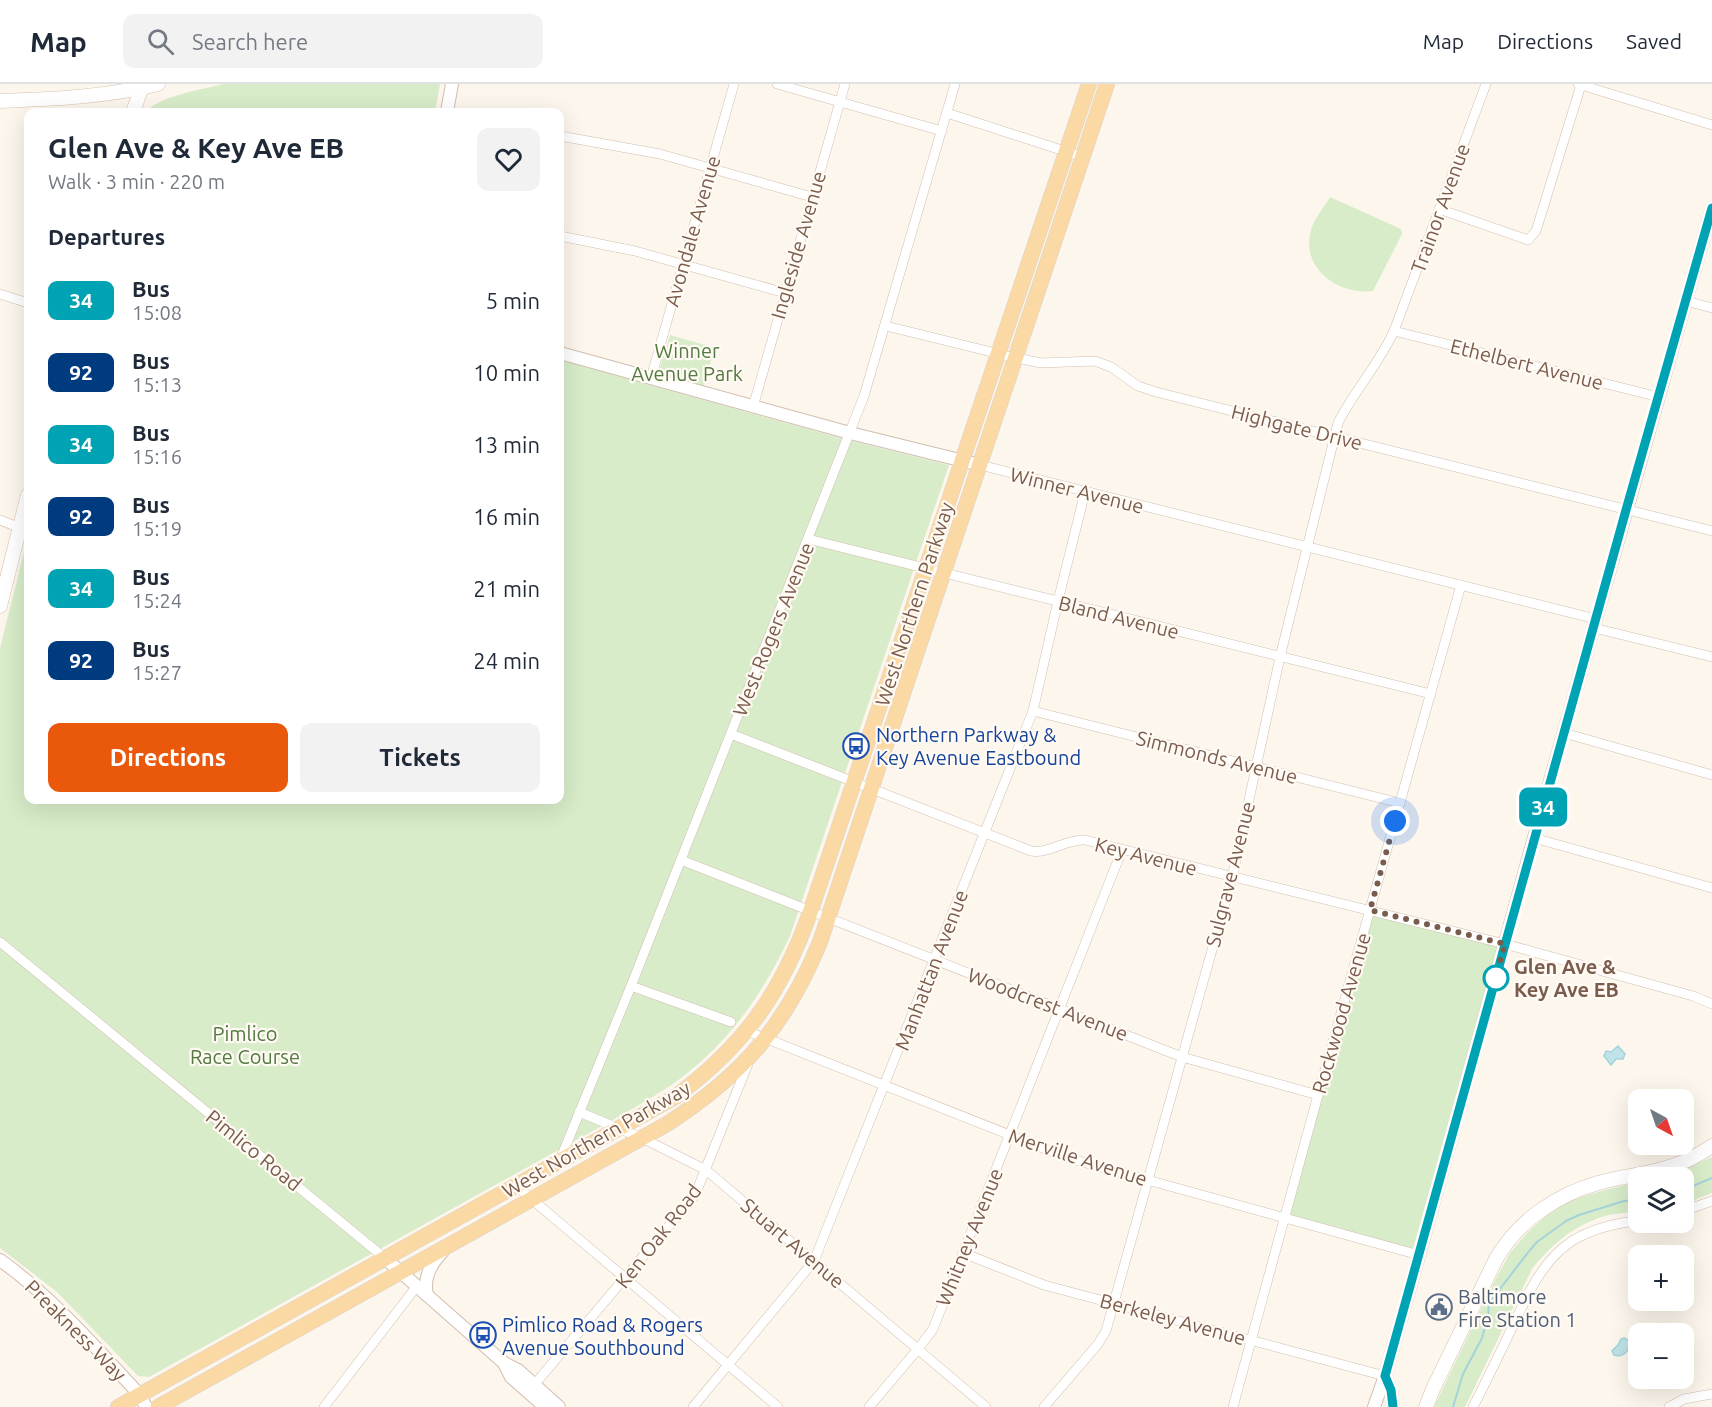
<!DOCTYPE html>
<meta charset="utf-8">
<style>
body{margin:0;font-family:Ubuntu,sans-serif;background:#f2f2f3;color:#1f2937;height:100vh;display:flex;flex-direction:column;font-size:22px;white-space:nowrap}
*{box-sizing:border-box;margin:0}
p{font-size:20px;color:#747a83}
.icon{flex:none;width:33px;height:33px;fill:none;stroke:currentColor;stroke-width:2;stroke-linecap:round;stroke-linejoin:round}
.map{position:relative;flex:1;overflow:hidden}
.drawer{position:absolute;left:24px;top:24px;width:540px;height:696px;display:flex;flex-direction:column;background:#fff;border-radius:12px;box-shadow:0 6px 24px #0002}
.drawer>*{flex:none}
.badge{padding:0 12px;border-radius:9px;font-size:21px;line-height:39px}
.needle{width:39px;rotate:140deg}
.buttons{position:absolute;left:1628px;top:1005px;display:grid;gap:12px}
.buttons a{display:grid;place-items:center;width:66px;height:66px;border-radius:12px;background:#fff;box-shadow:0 6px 24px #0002;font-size:30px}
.you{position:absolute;width:30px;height:30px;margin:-15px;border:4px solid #fff;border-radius:50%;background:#1a73e8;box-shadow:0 0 0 9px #1a73e833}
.map>.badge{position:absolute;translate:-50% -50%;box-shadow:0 0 0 3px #fff}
h2{padding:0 24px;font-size:22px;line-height:54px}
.round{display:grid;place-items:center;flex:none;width:63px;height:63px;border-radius:12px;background:#f2f2f3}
.headline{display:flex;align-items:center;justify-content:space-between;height:102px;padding:0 24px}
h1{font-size:28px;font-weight:700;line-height:45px}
.primary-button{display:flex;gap:12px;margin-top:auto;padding:12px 24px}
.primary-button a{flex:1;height:69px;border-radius:12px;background:#ea580c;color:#fff;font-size:24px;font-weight:700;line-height:69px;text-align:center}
.primary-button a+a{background:#f2f2f3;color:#1f2937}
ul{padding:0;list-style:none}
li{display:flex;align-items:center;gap:18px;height:72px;padding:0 24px}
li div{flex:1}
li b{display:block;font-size:22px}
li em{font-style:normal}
li .badge{min-width:66px;font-weight:700;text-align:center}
header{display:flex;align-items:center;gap:36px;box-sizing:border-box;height:84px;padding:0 30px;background:#fff;border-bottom:2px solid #e0e1e3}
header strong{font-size:28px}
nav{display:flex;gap:33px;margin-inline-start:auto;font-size:21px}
.search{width:420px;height:54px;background:#f2f2f3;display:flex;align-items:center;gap:15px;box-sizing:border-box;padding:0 21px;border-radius:12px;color:#747a83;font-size:22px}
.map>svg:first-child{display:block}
.green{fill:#d8ecc9}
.water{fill:#bfe3e8;stroke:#a5d3da;stroke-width:1.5}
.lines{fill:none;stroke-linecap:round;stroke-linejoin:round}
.stream{stroke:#a5d3da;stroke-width:2}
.minor-casing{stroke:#d1beb0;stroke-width:10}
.tertiary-casing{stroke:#d1beb0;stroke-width:14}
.secondary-casing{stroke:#d6c0b0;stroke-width:15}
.primary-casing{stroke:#dad1cd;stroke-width:16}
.minor{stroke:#fff;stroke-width:9}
.tertiary{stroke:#fff;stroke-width:12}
.secondary{stroke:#fff;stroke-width:14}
.primary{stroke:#fbd9a5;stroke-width:15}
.line-casing{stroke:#fff;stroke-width:14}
.line{stroke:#00a3b4;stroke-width:9}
.walk{stroke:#7a5c4d;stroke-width:6;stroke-dasharray:0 10.8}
.stop-dot{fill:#fff;stroke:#00a3b4;stroke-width:3}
.labels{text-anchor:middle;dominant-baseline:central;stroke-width:4.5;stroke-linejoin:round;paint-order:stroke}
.street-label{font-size:20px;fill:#7a5c4d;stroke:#fffaf3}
.park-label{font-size:20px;fill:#537a41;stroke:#fffaf3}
.transit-label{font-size:20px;fill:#164399;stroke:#fffaf3;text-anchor:start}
.stop-label{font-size:20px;font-weight:bold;fill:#7a5c4d;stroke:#fffaf3;text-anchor:start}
.service-label{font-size:20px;fill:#4e5e75;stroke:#fffaf3;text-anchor:start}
</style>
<header>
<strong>Map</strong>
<div class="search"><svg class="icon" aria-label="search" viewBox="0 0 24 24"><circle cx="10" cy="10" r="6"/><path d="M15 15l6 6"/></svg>Search here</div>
<nav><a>Map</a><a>Directions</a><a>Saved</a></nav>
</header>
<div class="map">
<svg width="1712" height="1323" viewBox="0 0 1712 1323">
<rect width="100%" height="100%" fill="#fdf6ec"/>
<g class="green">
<path d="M223,0H440L435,28H146C157,13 203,5 223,0Z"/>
<path d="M1330,113L1401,145L1402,150L1373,207C1340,211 1303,187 1310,150C1312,137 1323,125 1330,113Z"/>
<path d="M670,251L715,264L703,303L658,290Z"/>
<path d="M560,276L840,354L949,381L790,852C764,908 730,957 681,994C661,1009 639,1021 618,1033L149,1293L138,1292L57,1208L0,1164V564L28,452V716H560Z"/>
<path d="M1372,831L1500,863L1416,1166L1289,1131Z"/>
<path d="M1712,1073V1109L1683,1120V1094L1660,1093L1677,1089Z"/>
<path d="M1638,1098V1127C1627,1129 1615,1129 1605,1132C1574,1141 1551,1161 1532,1185L1465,1323H1434L1494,1198L1510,1169L1528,1148L1549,1129L1572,1116L1601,1107Z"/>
</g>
<g class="water">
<path d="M1618,962L1625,970L1623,975H1616L1611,981L1604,972L1606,967L1611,968Z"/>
<path d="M1624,1254L1630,1257C1631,1266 1623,1274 1614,1271L1612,1267L1618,1261L1621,1255Z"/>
</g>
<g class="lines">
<g class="stream">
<path d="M1683,1106L1712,1094"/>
<path d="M1453,1323L1463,1290L1482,1254L1488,1233L1489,1219L1530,1166L1537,1158L1566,1137L1579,1131L1624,1117L1638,1116"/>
</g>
<g class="minor-casing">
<g id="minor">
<path d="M777,0L942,47"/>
<path d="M1578,0L1712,41"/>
<path d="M947,29L1083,73"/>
<path d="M560,52L660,70L812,113"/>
<path d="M1439,125L1528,156L1536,147L1581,1"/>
<path d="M560,152L635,167L785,209"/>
<path d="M0,210L28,219"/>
<path d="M1686,217L1712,224"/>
<path d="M886,242L1016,274L1041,279L1095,277L1111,283L1138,302L1156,308L1712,447"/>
<path d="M1394,247L1659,313"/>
<path d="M651,294L734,0"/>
<path d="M753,323L845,0"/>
<path d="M980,381L1596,535"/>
<path d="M0,436L20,444"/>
<path d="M808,455L1431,610"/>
<path d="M1594,544L1712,573"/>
<path d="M1033,627L1400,719"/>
<path d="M1564,649L1712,691"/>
<path d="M731,650L1031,767C1049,770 1066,755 1085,756L1505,860L1693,912L1712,920"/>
<path d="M1534,754L1712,804"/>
<path d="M681,776L1182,973L1318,1011"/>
<path d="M0,858L386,1175"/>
<path d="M631,902L731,938"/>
<path d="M747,947L1068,1074L1419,1171"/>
<path d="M579,1028L642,1054L706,1086L986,1323"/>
<path d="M560,1076L631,902L864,312L955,0"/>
<path d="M516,1102L778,1323"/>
<path d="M1683,1127L1712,1117"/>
<path d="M963,1169L1044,1201L1385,1292"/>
<path d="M534,1304V1301L695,1111L748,980"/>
<path d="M324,1323L417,1202"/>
<path d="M693,1323L814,1177L1033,627L1058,517L1085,408"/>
<path d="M869,1323L918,1265L933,1245L1122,766"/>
<path d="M1044,1323L1098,1260L1106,1247L1232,794L1280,573L1338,339C1354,307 1379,280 1394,247L1486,0"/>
<path d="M1233,1323L1318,1011L1461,501"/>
<path d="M1473,1323C1486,1298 1498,1273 1510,1248C1526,1215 1540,1178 1572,1157C1593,1144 1615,1140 1638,1136"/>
<path d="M1669,1323L1684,1315L1712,1310"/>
</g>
</g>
<g class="tertiary-casing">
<g id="tertiary">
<path d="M447,28L452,0"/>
<path d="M560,269L850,349L980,381"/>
<path d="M386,1175L504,1279L518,1286L559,1323"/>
<path d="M0,1176C53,1214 95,1263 140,1311L146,1323"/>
<path d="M427,1211C423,1193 431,1180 443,1167"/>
<path d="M504,1279L511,1293L545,1323"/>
<path d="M1385,1292L1391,1306L1393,1323"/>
<path d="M1374,1323L1385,1292L1419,1171L1534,754L1712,124"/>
</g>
</g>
<g class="secondary-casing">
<g id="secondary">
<path d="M0,17C53,15 107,13 158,0"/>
<path d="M133,28L143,0"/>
<path d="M0,522L28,411"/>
<path d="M1426,1323L1433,1305L1496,1175C1518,1137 1556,1111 1598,1099C1623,1092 1650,1090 1675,1081C1688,1077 1700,1070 1712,1062"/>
</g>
</g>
<g class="primary-casing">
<g id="primary">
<path d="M118,1323L675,1013C745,961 782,908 811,826L1089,0"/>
<path d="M158,1323L667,1040C743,991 786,941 820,858L1107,0"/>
</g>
</g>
<use href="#minor" class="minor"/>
<use href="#tertiary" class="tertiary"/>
<use href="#secondary" class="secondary"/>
<use href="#primary" class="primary"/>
</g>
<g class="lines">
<g class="line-casing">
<path id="line" d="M1393,1323L1391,1306L1385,1292L1626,426L1712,124"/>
</g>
<use href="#line" class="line"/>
<path class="walk" d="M1395,737L1370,826L1505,860L1494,898L1496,894"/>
</g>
<defs>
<g id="bus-ring" transform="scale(1.35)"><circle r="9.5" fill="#fffaf3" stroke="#1a4fb4" stroke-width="1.5"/><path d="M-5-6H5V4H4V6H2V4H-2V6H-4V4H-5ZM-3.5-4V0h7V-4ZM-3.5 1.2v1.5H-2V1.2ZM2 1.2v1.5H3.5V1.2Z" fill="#1a4fb4"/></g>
<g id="civic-ring" transform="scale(1.35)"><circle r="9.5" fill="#fffaf3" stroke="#5c6f8a" stroke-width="1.5"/><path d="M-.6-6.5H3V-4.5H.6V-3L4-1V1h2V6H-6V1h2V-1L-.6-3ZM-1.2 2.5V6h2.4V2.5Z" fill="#5c6f8a"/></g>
</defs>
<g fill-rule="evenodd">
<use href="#bus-ring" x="856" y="662"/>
<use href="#civic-ring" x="1439" y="1223"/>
<use href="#bus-ring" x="483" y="1251"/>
</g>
<circle class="stop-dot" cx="1496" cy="894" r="12"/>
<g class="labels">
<g class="street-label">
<text transform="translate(1440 124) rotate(-70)">Trainor Avenue</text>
<text transform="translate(692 147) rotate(-74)">Avondale Avenue</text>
<text transform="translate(798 161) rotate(-74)">Ingleside Avenue</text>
<text transform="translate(1527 280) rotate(14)">Ethelbert Avenue</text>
<text transform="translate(1297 343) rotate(14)">Highgate Drive</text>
<text transform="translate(1077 406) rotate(14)">Winner Avenue</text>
<text transform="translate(914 520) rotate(-72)">West Northern Parkway</text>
<text transform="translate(1119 533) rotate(14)">Bland Avenue</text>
<text transform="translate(773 545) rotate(-68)">West Rogers Avenue</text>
<text transform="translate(1217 673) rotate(14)">Simmonds Avenue</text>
<text transform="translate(1146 772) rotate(14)">Key Avenue</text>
<text transform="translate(1230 790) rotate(-76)">Sulgrave Avenue</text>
<text transform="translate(931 886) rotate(-69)">Manhattan Avenue</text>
<text transform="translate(1048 920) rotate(21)">Woodcrest Avenue</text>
<text transform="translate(1341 929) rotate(-74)">Rockwood Avenue</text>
<text transform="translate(596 1055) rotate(-30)">West Northern Parkway</text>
<text transform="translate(254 1066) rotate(39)">Pimlico Road</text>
<text transform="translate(1078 1073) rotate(18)">Merville Avenue</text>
<text transform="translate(658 1152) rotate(-52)">Ken Oak Road</text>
<text transform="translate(969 1153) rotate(-68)">Whitney Avenue</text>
<text transform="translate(793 1159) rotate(40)">Stuart Avenue</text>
<text transform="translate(1173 1235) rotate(15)">Berkeley Avenue</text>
<text transform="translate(76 1246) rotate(45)">Preakness Way</text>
</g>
<g class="park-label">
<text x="687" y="266">Winner<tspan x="687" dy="23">Avenue Park</tspan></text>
<text x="245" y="949">Pimlico<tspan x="245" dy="23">Race Course</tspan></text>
</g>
<g class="transit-label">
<text x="876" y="650">Northern Parkway &amp;<tspan x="876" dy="23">Key Avenue Eastbound</tspan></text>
<text x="502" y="1240">Pimlico Road &amp; Rogers<tspan x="502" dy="23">Avenue Southbound</tspan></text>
</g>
<g class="stop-label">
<text x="1514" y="882">Glen Ave &amp;<tspan x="1514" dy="23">Key Ave EB</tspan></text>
</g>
<g class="service-label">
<text x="1458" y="1212">Baltimore<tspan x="1458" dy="23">Fire Station 1</tspan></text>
</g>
</g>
</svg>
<div class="buttons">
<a><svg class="needle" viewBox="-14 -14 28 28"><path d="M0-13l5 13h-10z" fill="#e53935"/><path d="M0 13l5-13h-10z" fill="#747a83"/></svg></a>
<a><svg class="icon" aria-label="layers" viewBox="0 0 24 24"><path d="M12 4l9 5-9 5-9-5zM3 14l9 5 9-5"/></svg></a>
<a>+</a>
<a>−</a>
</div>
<div class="you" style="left:1395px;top:737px"></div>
<b class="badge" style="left:1543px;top:723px;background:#00a3b4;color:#fff">34</b>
<section class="drawer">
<div class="headline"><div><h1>Glen Ave &amp; Key Ave EB</h1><p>Walk · 3 min · 220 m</p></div><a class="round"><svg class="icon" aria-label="heart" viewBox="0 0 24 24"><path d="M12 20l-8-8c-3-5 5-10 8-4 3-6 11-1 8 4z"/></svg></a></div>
<h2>Departures</h2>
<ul>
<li><span class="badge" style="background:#00a3b4;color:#fff">34</span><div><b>Bus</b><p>15:08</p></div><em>5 min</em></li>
<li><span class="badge" style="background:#003b80;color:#fff">92</span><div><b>Bus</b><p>15:13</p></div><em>10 min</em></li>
<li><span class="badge" style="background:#00a3b4;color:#fff">34</span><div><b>Bus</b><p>15:16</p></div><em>13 min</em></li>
<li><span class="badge" style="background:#003b80;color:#fff">92</span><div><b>Bus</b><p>15:19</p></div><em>16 min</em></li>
<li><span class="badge" style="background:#00a3b4;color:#fff">34</span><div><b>Bus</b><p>15:24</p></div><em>21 min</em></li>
<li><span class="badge" style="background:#003b80;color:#fff">92</span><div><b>Bus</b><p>15:27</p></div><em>24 min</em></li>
</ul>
<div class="primary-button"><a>Directions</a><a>Tickets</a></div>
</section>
</div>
